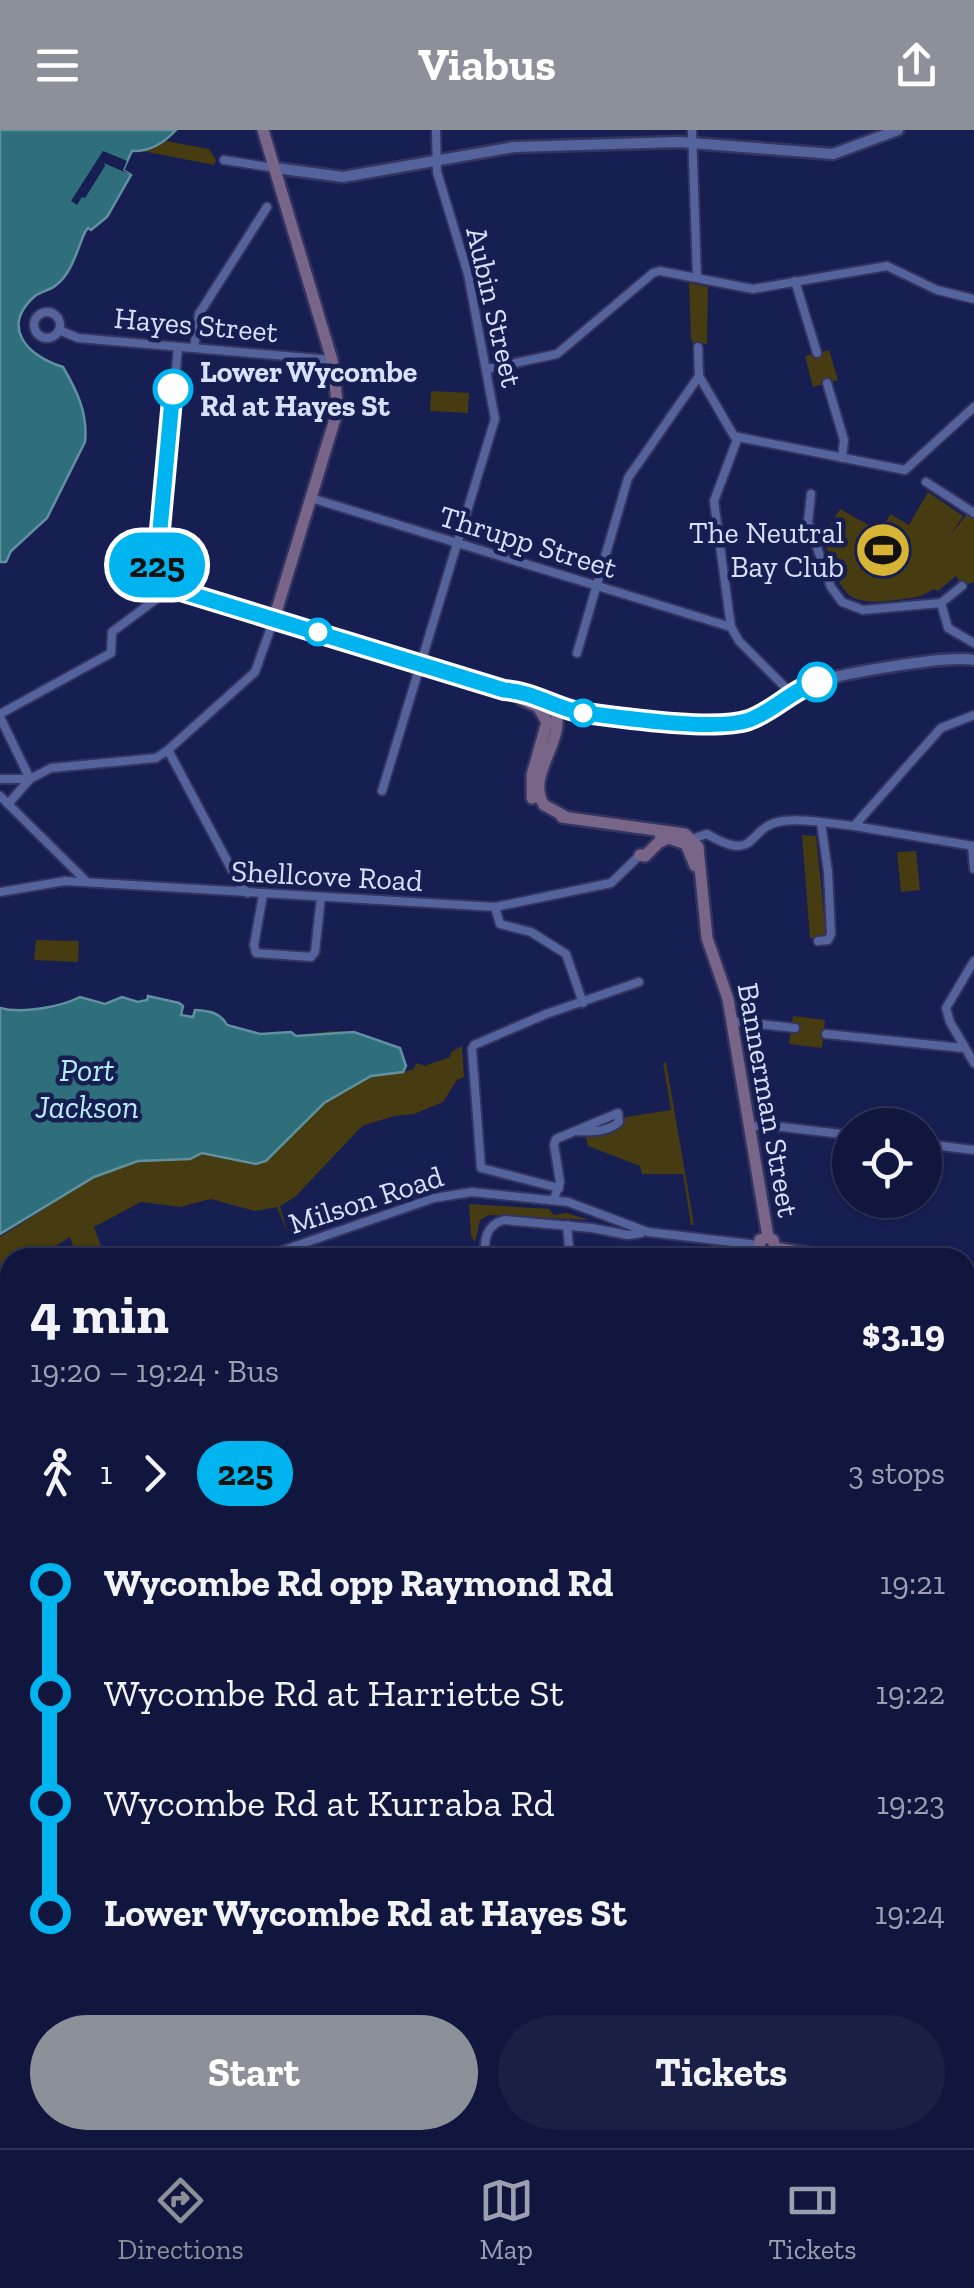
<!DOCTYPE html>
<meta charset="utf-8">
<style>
body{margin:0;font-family:"Zilla Slab",serif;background:#1a1f45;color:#f1f3f6;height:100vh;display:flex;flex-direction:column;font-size:38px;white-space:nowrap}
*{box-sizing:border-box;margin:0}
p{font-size:32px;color:#9c9fb0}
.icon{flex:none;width:55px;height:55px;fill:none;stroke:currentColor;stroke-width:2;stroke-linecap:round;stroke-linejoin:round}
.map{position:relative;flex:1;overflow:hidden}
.sheet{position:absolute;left:0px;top:1118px;width:975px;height:902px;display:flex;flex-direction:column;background:#11163e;border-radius:30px 30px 0 0;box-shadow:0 2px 8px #0004,0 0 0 2px #303558}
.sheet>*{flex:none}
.badge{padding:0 20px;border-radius:32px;font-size:35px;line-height:65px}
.fabs{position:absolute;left:832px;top:978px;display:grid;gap:20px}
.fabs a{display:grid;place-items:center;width:110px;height:110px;border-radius:50%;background:#11163e;box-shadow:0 2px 8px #0004,0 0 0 2px #303558;font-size:50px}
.map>.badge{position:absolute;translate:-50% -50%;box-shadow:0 0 0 5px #fff}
.legs{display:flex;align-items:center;gap:15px;height:110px;padding:0 30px;font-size:32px}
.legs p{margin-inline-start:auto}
.head{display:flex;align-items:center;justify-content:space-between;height:170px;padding:0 30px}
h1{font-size:55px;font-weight:700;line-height:75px}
.button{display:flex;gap:20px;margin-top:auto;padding:20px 30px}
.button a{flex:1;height:115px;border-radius:60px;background:#8c9099;color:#fff;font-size:40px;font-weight:700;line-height:115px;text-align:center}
.button a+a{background:#1a1f45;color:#f1f3f6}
ul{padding:0 30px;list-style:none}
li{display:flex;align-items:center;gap:35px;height:110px;font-size:38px}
li i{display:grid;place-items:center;width:15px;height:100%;margin:0 12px;background:currentColor}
li i::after{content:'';width:25px;height:25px;margin:-12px;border:8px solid;border-radius:50%;background:#11163e}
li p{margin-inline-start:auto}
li:first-child i{background:linear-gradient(#0000 50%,currentColor 0)}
li:last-child i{background:linear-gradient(currentColor 50%,#0000 0)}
header{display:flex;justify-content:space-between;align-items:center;height:130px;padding:0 30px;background:#8c9099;color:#fff;font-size:45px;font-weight:700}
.tab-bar{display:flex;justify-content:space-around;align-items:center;height:140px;border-top:2px solid #303558;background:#11163e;font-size:28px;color:#9c9fb0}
.tab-bar a{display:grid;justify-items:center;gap:5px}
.tab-bar .on{color:#8c9099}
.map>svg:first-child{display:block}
.green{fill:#473b11}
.water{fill:#2e6f7b;stroke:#6191a1;stroke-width:2.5}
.pier{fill:#171e52}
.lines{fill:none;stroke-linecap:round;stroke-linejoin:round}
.stream{stroke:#6191a1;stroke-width:2.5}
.ferry{stroke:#b6edf8;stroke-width:2.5;stroke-dasharray:12 10;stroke-linecap:butt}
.minor-casing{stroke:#333460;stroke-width:12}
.tertiary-casing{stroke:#333460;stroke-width:15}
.secondary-casing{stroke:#333460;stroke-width:16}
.minor{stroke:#55639d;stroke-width:8}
.tertiary{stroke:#55639d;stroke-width:10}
.secondary{stroke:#796588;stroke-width:11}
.line-1-casing{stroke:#fff;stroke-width:22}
.line-1{stroke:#00b5ef;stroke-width:15}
.stop-1-dot{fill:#fff;stroke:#00b5ef;stroke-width:5}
.labels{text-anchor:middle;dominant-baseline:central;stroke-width:9;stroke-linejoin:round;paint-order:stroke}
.street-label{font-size:30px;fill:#d8e0fa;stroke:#171e52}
.stop-label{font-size:30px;font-weight:bold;fill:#d8e0fa;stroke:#171e52;text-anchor:start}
.poi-label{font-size:30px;fill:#d8e0fa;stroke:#171e52;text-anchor:end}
.water-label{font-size:32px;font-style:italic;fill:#b6edf8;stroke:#171e52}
</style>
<header><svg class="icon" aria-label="menu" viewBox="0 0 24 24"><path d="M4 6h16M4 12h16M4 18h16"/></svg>Viabus<svg class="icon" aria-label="share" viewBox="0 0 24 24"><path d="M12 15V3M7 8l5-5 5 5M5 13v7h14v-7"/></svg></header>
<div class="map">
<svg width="974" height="2018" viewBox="0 0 974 2018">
<rect width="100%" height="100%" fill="#171e52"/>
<g class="green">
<path d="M166,11L209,19L216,30L214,35L142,21Z"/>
<path d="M689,153L708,157L707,214H693L691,208Z"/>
<path d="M829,220L838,250L813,257L805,226Z"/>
<path d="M431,261L469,263L468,283L430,281Z"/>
<path d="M928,362L963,386L948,408L970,380L974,383V452L962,456L956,446L938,461L933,459C922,468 910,468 896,470C843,477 842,462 826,417L835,402L829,397L840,379L881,402L890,384L909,395Z"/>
<path d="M802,705L816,706L826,803L821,809L810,808Z"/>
<path d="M916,721L920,760L901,762L897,722Z"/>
<path d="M36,810L79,811L78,832L34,830Z"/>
<path d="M793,886L825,890L822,918L789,914Z"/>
<path d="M333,901L354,902L400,918L406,936L404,942L414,939L416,933L425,936L450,927L451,922L462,916L464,947L457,950L443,972L414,984L394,986L362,996L295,1067L280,1076L288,1104L277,1077L255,1081L211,1069L180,1077L141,1072L94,1097L105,1127H77L70,1107L38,1127L10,1128V1146L0,1153V1107L94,1047L138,1031L190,1029L202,1023L257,1034L266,1031L324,973L345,961L291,902L296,906Z"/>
<path d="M666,932L694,1095H691L683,1044H642L640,1036L588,1016L586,1007L616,1000L626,987L671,980L663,933Z"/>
<path d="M469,1074L549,1079L554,1085L567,1083L589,1090L489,1085L480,1090L475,1112L471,1106Z"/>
<path d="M965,1850L971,1858V1871L974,1869V1998L965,1997Z"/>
</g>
<g class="water">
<path d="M0,0H176C164,13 149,22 132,21L123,40L131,45L107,87L91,100L88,98L85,102C77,120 72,143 56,155C51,160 42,161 35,166C0,197 27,226 63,237C77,261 88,283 85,312L47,388L11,421L6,432H0Z"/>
<path d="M148,866L179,873L183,876L181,885L193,887L195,880C209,881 220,882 227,895L260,904L291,902L296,906L354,902L400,918L406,936L403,942L371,946L324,973L266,1031L256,1034L202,1023L190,1029L138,1031L94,1047L0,1104V878C22,884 60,877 80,867L105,874L122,867L138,872L147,870Z"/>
<path d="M10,1606V1855L0,1857V1617Z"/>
</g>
<path class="pier" d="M103,21L127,31L123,40L131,45L104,33L105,36L85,68L82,67L77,75L71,71Z"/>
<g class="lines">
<path class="stream" d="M965,1944L974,1946"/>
<path class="ferry" d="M0,1749L10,1742"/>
<g class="minor-casing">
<g id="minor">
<path d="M692,0L697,147"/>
<path d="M224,30L275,38"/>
<path d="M795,151L817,223"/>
<circle cx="47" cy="195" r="13"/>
<path d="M59,200L78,208L332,230"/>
<path d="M698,217L699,246L734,306L738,307"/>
<path d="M194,218L199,184L267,77"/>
<path d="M487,239L557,224L653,143L660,141L753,159L887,136L937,160L974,169"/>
<path d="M827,253L844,310L842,328"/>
<path d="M738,307L714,371L731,497L739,511L792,564"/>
<path d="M738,307L905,340L974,277"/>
<path d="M926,352L974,383"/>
<path d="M811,364L808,392L831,457L842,472L863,480L941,473"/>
<path d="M311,368L731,497"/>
<path d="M962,456L941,473L948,498L974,513"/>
<path d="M577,523L628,348L699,246"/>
<path d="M0,584L111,523L112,502L171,458"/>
<path d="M0,587L30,649L8,674"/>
<path d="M168,620L240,755L248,763"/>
<path d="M0,649H30L51,638L156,628L168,620L255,542L274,489L171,458L158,441L178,217"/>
<path d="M382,661L495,289L468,144L437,42L436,0"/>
<path d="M0,666L86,751"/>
<path d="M854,696L974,716"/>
<path d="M688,710L707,704C760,735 745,696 783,691C805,688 832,694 854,696L941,598L974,585"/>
<path d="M972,716L974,739"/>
<path d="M0,762L65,751L495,777L611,753L640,725"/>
<path d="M263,765L254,815L256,823L311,827L315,822L321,767"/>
<path d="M495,777L500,794L531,802L566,824L583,873"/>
<path d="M818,811L828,810L831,804L828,742L821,693"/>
<path d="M974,831L946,878L950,892L974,933"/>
<path d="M731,891L795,898"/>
<path d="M826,904L963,918"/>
<path d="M749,997L765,995L850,1005"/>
<path d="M925,1014L974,1020"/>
<path d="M559,1058L481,1038L472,919L474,915L546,884L639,852"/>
<path d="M554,1069L560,1052L554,1015L556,1009L618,983L619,992C608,1002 591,1002 576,1001"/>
<path d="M567,1095L570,1128"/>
<path d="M261,1128L434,1068L472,1062L568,1072L648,1102L758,1115"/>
<path d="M485,1128C484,1111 485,1095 504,1090L592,1098L628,1105L641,1103"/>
<path d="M0,1217L10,1214"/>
<path d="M965,1282L974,1283"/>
<path d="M0,1372L10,1369"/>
<path d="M965,1430L974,1432"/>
<path d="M0,1488L10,1453"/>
<path d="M0,1524H10"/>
<path d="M965,1553L974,1555"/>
<path d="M965,1685L974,1686"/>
<path d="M965,1844L974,1854"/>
<path d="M0,1934H10"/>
<path d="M965,2008L974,2009"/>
<path d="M348,2010L354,2018"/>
<path d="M456,2010L459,2018"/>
<path d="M576,2010L589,2018"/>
</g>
</g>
<g class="tertiary-casing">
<g id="tertiary">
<path d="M275,38L343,47L514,17L679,12L833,24L898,0"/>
<path d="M550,581C566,577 586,583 603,585C638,590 699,598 733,594C764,590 781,566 808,555C835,544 947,525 974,530"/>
</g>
</g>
<g class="secondary-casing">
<g id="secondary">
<path d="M263,0L332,230L338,279L274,489L551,572C574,605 523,643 544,675L566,687"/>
<path d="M521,569L538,577L547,592L532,645V668"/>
<path d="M562,687L685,704L698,717L707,808L728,869L768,1107L773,1110L775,1118"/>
<path d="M660,705L686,714L695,736"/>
<path d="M640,725L645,726L658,713L668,708"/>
<path d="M768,1107L760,1110L759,1120L768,1124L775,1118"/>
<path d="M775,1118L835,1128"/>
<path d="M965,1144L974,1145"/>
</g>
</g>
<use href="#minor" class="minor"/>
<use href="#tertiary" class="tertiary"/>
<use href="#secondary" class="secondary"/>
</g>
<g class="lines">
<g class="line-1-casing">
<path id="line-1" d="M173,259L157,432L161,448L171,458L504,560C533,562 552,576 578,582C618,587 713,602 749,590C774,581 792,560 817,552"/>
</g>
<use href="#line-1" class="line-1"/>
</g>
<defs>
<g id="stadium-disc" transform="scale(2.875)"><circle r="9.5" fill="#d8b434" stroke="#171e52"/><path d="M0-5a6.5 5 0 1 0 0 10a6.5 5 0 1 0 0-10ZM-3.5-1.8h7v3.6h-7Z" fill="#111"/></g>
</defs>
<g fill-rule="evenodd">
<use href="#stadium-disc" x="883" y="420"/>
</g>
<g class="stop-1-dot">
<circle cx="173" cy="259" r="18"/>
<circle cx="318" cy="502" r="12"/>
<circle cx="817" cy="552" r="18"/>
<circle cx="583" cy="583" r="12"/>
</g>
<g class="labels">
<g class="street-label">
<text transform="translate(494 177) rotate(77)">Aubin Street</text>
<text transform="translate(196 195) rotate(5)">Hayes Street</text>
<text transform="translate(528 412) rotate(17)">Thrupp Street</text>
<text transform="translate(327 746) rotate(3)">Shellcove Road</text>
<text transform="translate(768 970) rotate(80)">Bannerman Street</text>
<text transform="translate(366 1070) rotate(-18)">Milson Road</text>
</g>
<g class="stop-label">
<text x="200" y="242">Lower Wycombe<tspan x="200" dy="34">Rd at Hayes St</tspan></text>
</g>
<g class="poi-label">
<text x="844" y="403">The Neutral<tspan x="844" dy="34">Bay Club</tspan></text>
</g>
<g class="water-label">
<text x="87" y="940">Port<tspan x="87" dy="37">Jackson</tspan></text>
</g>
</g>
</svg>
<div class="fabs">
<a><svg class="icon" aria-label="locate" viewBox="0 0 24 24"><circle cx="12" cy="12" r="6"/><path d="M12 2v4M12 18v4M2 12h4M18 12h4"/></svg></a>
</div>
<b class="badge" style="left:157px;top:435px;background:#00b5ef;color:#111">225</b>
<section class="sheet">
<div class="head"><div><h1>4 min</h1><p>19:20 – 19:24 · Bus</p></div><b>$3.19</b></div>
<div class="legs"><svg class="icon" aria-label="walk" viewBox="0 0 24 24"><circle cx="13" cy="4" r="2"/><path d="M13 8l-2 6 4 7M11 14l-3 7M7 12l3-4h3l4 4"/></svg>1<svg class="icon" aria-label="forward" viewBox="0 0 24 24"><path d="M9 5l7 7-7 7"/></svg><b class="badge" style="background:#00b5ef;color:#111">225</b><p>3 stops</p></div>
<ul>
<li><i style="color:#00b5ef"></i><b>Wycombe Rd opp Raymond Rd</b><p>19:21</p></li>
<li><i style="color:#00b5ef"></i><span>Wycombe Rd at Harriette St</span><p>19:22</p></li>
<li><i style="color:#00b5ef"></i><span>Wycombe Rd at Kurraba Rd</span><p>19:23</p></li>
<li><i style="color:#00b5ef"></i><b>Lower Wycombe Rd at Hayes St</b><p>19:24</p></li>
</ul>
<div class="button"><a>Start</a><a>Tickets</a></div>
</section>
</div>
<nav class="tab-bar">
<a class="on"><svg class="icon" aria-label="directions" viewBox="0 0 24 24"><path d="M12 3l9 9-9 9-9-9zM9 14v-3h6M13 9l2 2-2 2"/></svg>Directions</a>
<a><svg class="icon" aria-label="map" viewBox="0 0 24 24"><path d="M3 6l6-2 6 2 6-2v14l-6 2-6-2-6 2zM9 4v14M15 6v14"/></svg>Map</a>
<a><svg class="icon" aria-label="tickets" viewBox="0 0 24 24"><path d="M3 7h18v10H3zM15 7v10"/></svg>Tickets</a>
</nav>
